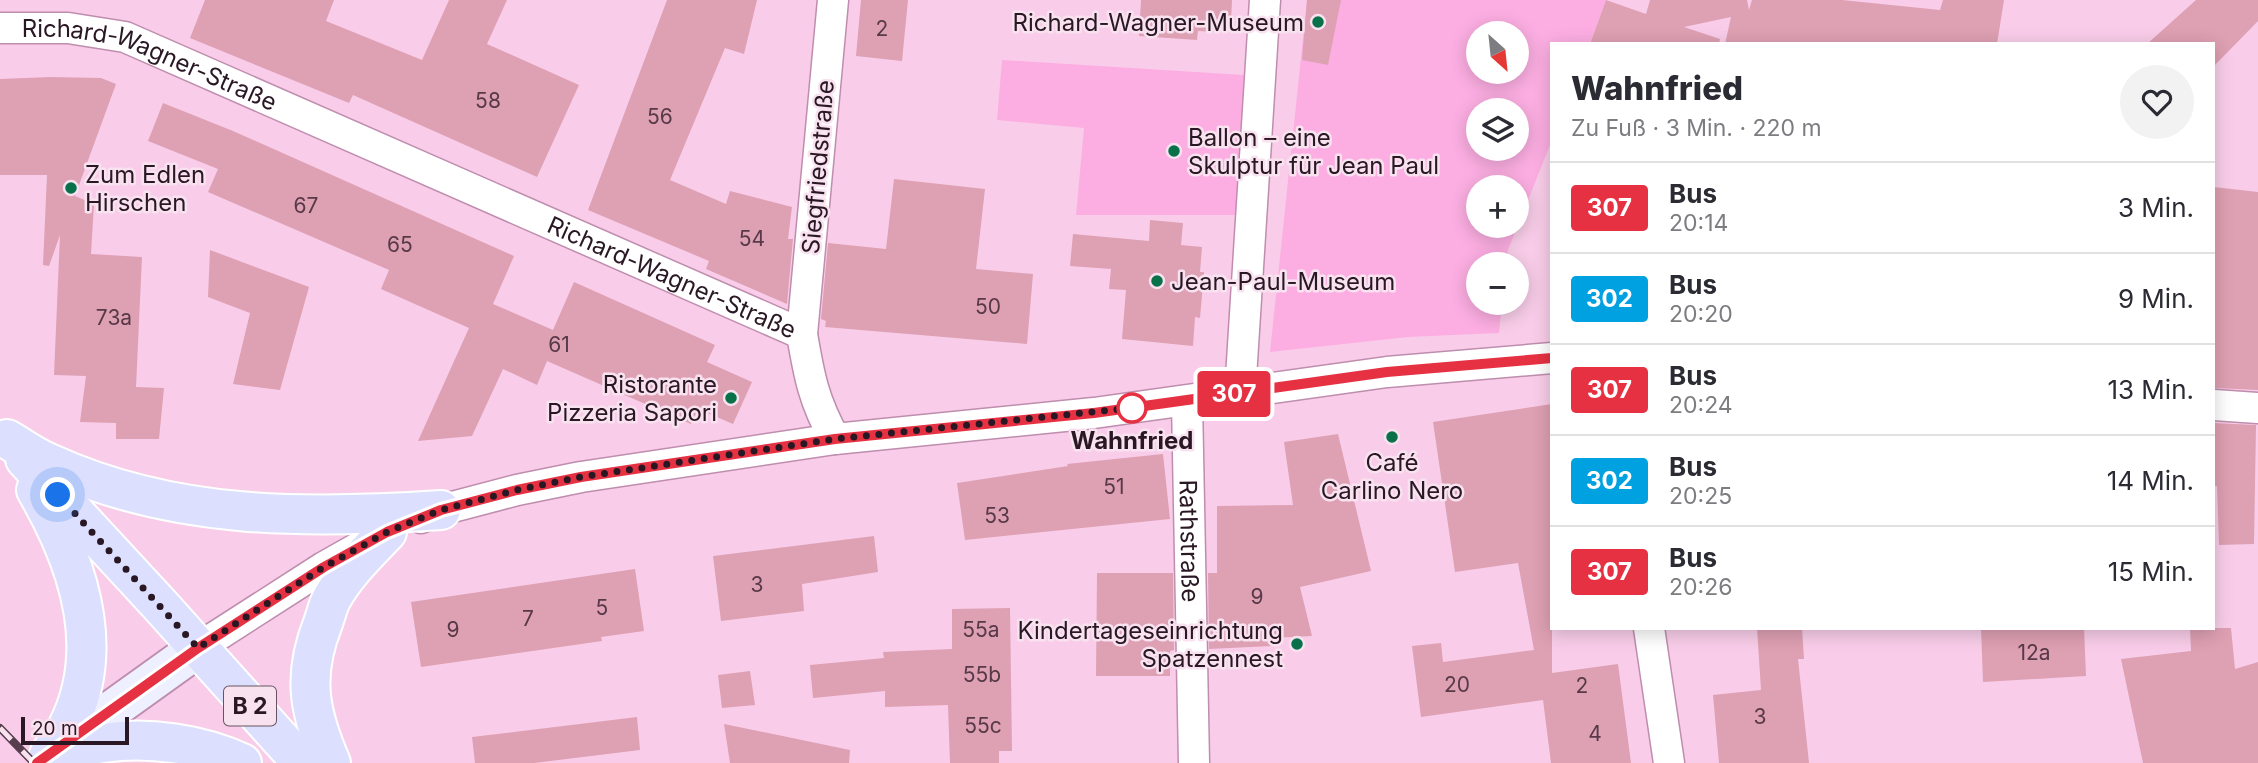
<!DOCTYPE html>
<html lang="de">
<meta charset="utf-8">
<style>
body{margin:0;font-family:Inter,sans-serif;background:#f2f2f3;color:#2b2b33;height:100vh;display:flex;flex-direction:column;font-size:26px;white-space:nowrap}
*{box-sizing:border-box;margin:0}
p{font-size:23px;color:#7c7c81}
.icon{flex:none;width:38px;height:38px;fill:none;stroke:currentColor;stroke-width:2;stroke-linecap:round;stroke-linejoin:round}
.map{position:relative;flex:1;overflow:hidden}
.side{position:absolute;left:1550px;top:42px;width:665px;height:588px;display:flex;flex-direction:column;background:#fff;border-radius:0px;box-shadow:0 4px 18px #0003}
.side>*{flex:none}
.badge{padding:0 14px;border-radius:5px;font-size:24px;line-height:46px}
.needle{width:46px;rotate:153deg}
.controls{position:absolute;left:1466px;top:21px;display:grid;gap:14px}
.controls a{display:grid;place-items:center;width:63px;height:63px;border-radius:50%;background:#fff;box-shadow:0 4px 18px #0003;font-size:35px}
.scale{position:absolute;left:21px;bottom:18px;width:108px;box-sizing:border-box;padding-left:7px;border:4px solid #2a1724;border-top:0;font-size:19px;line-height:24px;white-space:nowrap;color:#2a1724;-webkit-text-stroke:5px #f8e2f0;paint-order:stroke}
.you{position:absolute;width:35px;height:35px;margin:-18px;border:5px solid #fff;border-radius:50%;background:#1a73e8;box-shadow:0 0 0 10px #1a73e833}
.map>.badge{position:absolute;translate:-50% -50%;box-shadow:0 0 0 4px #fff}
.round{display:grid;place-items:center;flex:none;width:74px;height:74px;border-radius:37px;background:#f2f2f3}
.headline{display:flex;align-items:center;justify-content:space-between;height:119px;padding:0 21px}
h1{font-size:33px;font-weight:800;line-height:52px}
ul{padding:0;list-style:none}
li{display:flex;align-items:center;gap:21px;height:91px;padding:0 21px;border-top:2px solid #e1e1e2}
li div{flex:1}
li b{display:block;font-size:26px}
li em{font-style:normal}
li .badge{min-width:77px;font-weight:700;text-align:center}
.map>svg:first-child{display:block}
.green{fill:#fcaee2;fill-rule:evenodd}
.building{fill:#dea0b3}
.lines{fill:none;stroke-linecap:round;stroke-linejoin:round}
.street-casing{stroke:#bf8dae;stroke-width:33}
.secondary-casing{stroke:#bf8dae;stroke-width:42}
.primary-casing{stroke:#fff;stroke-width:42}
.street{stroke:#fff;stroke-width:30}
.secondary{stroke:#eef0ff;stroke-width:38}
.primary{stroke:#dce0fe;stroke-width:38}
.rail-casing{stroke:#573e4e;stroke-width:8}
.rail{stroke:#f8e2f0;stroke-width:5;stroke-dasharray:16;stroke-linecap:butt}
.line-casing{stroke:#fff;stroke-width:16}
.line{stroke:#e63143;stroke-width:10}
.walk{stroke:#2a1724;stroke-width:7;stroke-dasharray:0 12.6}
.poi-dot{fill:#097149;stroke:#f8e2f0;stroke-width:2.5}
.stop-dot{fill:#fff;stroke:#e63143;stroke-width:3.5}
.labels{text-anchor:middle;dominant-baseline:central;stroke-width:5;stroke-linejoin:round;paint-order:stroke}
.number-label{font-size:21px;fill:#573948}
.shield{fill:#f8e2f0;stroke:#685461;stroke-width:2}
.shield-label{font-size:23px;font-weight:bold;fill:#2a1724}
.poi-label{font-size:24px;fill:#2a1724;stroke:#f8e2f0;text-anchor:end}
.street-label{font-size:24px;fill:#2a1724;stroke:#f8e2f0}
.stop-label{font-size:24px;font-weight:bold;fill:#2a1724;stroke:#f8e2f0}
</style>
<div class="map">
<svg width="2258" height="763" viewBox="0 0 2258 763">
<rect width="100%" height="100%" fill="#f9cde9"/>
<g class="green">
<path d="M1307,0H1606L1590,44H1552V140L1508,250L1506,264H1479V303H1502L1499,333L1408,337L1270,352ZM1479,33H1517V72H1479ZM1479,110H1517V149H1479ZM1479,187H1517V226H1479Z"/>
<path d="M1002,60L1244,75L1238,215H1076L1084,128L997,120Z"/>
</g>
<g class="building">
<path d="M205,0H334L326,21L422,60L449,0H507L487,44L579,85L537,177L353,95L349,103L190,38Z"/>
<path d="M667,0H757L744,54L725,48L670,180L726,204L730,191L792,207L788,239H793L787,304L706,269L709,261L588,210Z"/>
<path d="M861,0H908L902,61L856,56Z"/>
<path d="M1141,0H1232L1231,22L1219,32L1198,31L1197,40L1139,36Z"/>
<path d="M1307,0H1341L1328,65L1302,60Z"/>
<path d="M1606,0L1646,14L1650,0H1747L1749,10L1752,0H1842L1940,10L1943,0H2004L1997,44H1725L1731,17L1684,27L1720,39L1719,44H1590Z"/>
<path d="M2196,0H2258V21L2214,66V44H2147Z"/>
<path d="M51,77L101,78L116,84L75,196L94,204L91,254L142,257L136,387L164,388L159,439H116V423L80,422L86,376L54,375L60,235L49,266L43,265L47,175H0V79Z"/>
<path d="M163,103L233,131L514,256L493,304L553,330L574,282L715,345L707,362L752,382L733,424L698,409L691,424L547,361L537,385L503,369L472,436L418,441L469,328L381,289L389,270L208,192L218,169L148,141Z"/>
<path d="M894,179L985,189L976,269L1033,274L1027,344L825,327L826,321L821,319L828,243L886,249Z"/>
<path d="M2214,187L2258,192V390L2214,388Z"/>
<path d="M1150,220L1183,223L1181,245L1202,247L1200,272H1204L1200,318L1195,317L1193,346L1122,339L1126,290L1109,289L1111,269L1070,266L1073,234L1149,241Z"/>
<path d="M210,250L309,287L280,390L233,384L250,313L208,297Z"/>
<path d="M1552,404V673L1618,664L1631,763H1551L1543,700L1421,717L1412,646L1441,643L1443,662L1534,650L1518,563L1455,572L1433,422Z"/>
<path d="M2214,423L2256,425L2254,544L2219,545L2217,486H2214Z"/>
<path d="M1338,434L1371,571L1300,587L1312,636L1271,638V646L1209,649L1208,573H1217V506L1293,505L1284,442Z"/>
<path d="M1163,454L1170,519L965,540L957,483L1068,466L1067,464Z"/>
<path d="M874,536L878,572L802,584L804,611L721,621L713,556Z"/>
<path d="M635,569L644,631L601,637L602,641L421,667L411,602Z"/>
<path d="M1097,573H1173L1174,650L1170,651V676H1096Z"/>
<path d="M1010,608L1012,751H999V763H950L948,705L885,707V691L813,698L810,665L884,658L883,652L952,649V609Z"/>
<path d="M1757,628H1802L1804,659H1798L1809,763H1719L1713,695L1761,690Z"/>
<path d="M1981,628H2084L2086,676L1983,682Z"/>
<path d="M2190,628H2231L2235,669L2258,662V763H2143L2121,659L2191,651Z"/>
<path d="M750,671L755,705L722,708L718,675Z"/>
<path d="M637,717L640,750L534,763H475L472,737Z"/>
<path d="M724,724L850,750L849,763H730Z"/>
</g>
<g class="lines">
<g class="street-casing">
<g id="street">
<path d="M833,0L802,334C809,376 814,402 835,439"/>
<path id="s1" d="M0,28H68L125,37L802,334"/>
<path d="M1240,393L1265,0"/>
<path id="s2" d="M1187,401L1194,763"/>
<path d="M2214,405L2258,408"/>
<path d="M421,518L441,510L517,490L581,477L835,439L1094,413L1387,372L1552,358"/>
<path d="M1649,628L1669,763"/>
<path d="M198,648L324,567L370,541"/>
</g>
</g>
<g class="secondary-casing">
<path id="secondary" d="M49,755L198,648"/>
</g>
<g class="primary-casing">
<g id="primary">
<path d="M7,439C21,447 34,457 49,463C174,520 307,519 441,510"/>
<path d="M25,459L160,605L302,763"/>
<path d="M36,490C78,562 108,649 67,728C62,738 55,746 49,755"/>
<path d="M49,755C67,751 85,746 103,743C148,736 201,744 242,763"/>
<path d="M331,763C309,712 302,676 323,623C326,615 328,605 332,598C346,573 368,552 387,532"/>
</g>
</g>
<use href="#street" class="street"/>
<use href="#secondary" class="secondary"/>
<use href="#primary" class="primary"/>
<g class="rail-casing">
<path id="rail" d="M0,728L34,763"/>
</g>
<use href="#rail" class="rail"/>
</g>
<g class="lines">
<g class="line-casing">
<path id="line" d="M37,763L198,648L324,567L387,532L441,510L517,490L581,477L835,439L1094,413L1387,372L1552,358"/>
</g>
<use href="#line" class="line"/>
<path class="walk" d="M58,495L198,648L324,567L387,532L441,510L517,490L581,477L835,439L1140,407L1132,408"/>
</g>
<g class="poi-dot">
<circle cx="1318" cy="22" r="7"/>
<circle cx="1174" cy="151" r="7"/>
<circle cx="71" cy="188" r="7"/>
<circle cx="1157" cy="281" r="7"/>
<circle cx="731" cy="398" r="7"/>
<circle cx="1392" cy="437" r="7"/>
<circle cx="1297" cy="644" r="7"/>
</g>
<circle class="stop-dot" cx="1132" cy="408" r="14"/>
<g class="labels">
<g class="number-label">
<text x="882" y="28">2</text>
<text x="488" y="100">58</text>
<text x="660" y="116">56</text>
<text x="306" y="205">67</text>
<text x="752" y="238">54</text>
<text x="400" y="244">65</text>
<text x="988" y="306">50</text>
<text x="114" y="317">73a</text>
<text x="559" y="344">61</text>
<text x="1114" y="486">51</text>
<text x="997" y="515">53</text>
<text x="757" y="584">3</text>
<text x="1257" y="596">9</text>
<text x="602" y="607">5</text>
<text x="528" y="618">7</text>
<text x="453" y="629">9</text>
<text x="981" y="629">55a</text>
<text x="2034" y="652">12a</text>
<text x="982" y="674">55b</text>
<text x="1457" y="684">20</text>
<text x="1582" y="685">2</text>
<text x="1760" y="716">3</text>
<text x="983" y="725">55c</text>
<text x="1595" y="733">4</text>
</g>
<rect class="shield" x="224" y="686.5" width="52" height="39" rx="5"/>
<g class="shield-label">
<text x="250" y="706">B 2</text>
</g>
<g class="poi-label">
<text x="1304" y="22">Richard-Wagner-Museum</text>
<text x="1188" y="137" text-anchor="start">Ballon – eine<tspan x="1188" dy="28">Skulptur für Jean Paul</tspan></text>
<text x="85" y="174" text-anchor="start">Zum Edlen<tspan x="85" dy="28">Hirschen</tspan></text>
<text x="1171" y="281" text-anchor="start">Jean-Paul-Museum</text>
<text x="717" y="384">Ristorante<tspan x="717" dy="28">Pizzeria Sapori</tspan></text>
<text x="1392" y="462" text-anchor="middle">Café<tspan x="1392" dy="28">Carlino Nero</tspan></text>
<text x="1283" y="630">Kindertageseinrichtung<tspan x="1283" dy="28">Spatzennest</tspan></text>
</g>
<g class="street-label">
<text stroke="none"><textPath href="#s1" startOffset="156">Richard-Wagner-Straße</textPath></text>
<text transform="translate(818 167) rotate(-85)">Siegfriedstraße</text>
<text stroke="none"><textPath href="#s1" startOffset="723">Richard-Wagner-Straße</textPath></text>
<text stroke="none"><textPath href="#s2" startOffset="140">Rathstraße</textPath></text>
</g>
<g class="stop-label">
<text x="1132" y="440">Wahnfried</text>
</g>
</g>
</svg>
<div class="controls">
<a><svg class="needle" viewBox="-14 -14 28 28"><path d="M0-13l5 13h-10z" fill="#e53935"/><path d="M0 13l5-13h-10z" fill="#7c7c81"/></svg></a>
<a><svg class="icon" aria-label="layers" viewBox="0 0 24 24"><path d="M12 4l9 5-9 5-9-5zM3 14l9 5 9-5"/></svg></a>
<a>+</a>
<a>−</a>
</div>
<div class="scale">20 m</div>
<div class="you" style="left:58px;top:495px"></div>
<b class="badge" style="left:1234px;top:394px;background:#e63143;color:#fff">307</b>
<section class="side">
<div class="headline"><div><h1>Wahnfried</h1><p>Zu Fuß · 3 Min. · 220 m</p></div><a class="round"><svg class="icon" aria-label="heart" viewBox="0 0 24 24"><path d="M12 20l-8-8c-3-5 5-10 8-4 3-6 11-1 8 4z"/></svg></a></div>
<ul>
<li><span class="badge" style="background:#e63143;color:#fff">307</span><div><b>Bus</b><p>20:14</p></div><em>3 Min.</em></li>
<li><span class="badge" style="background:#00a1e0;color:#fff">302</span><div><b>Bus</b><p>20:20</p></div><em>9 Min.</em></li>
<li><span class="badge" style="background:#e63143;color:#fff">307</span><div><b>Bus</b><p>20:24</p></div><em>13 Min.</em></li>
<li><span class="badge" style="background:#00a1e0;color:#fff">302</span><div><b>Bus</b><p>20:25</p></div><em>14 Min.</em></li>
<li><span class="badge" style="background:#e63143;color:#fff">307</span><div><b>Bus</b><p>20:26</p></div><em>15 Min.</em></li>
</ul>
</section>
</div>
